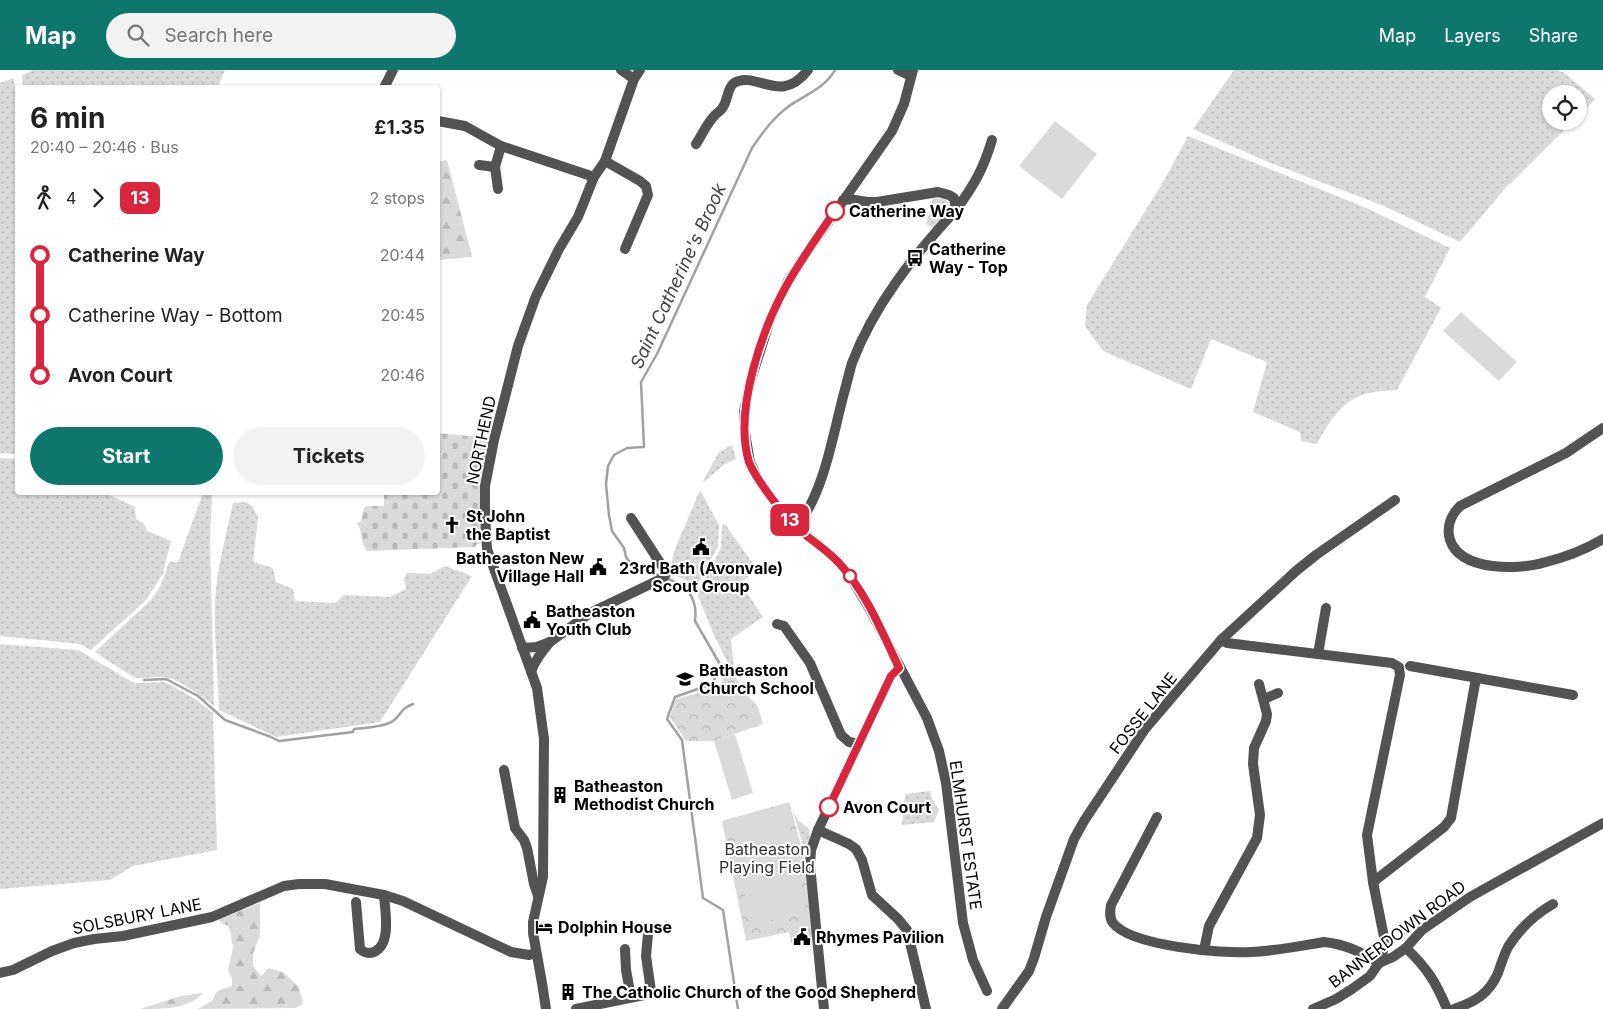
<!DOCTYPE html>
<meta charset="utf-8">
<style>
body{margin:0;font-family:Inter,sans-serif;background:#f2f2f2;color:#222;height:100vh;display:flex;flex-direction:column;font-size:19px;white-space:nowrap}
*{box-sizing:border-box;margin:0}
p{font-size:16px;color:#767676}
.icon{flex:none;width:28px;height:28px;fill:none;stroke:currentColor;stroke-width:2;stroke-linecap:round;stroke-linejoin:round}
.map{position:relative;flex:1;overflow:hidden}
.details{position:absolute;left:15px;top:15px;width:425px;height:410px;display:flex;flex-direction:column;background:#fff;border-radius:5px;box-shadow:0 1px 4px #0004}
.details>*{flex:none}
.badge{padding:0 10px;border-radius:8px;font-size:18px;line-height:32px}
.controls{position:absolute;left:1542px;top:15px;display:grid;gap:10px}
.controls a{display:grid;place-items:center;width:45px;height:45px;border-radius:50%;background:#fff;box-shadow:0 1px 4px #0004;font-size:25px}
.map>.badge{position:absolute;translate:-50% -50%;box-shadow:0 0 0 2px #fff}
.legs{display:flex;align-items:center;gap:8px;height:55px;padding:0 15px;font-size:16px}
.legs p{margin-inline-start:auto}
.summary{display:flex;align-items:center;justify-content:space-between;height:85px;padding:0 15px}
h1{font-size:28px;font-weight:700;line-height:38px}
.button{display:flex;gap:10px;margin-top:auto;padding:10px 15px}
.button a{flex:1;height:58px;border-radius:30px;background:#0f766e;color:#fff;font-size:20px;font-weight:700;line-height:58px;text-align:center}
.button a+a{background:#f2f2f2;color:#222}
ul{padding:0 15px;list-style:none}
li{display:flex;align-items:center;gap:18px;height:60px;font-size:19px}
li i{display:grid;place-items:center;width:8px;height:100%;margin:0 6px;background:currentColor}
li i::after{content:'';width:12px;height:12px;margin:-6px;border:4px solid;border-radius:50%;background:#fff}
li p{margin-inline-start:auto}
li:first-child i{background:linear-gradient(#0000 50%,currentColor 0)}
li:last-child i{background:linear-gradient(currentColor 50%,#0000 0)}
header{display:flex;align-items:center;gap:30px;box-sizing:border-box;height:70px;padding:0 25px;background:#0f766e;color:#fff}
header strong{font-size:24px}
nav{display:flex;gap:28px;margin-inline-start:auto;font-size:18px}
.search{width:350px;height:45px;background:#f2f2f2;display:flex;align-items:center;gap:12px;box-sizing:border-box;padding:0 18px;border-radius:28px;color:#767676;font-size:19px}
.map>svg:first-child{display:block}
.grass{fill:url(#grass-dots)}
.forest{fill:url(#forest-firs)}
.cemetery{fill:url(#cemetery-stones)}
.park{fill:url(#park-crowns)}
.garden{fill:#dadada}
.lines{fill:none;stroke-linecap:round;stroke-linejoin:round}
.stream{stroke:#a1a1a1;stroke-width:2.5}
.minor{stroke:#535353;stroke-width:10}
.line-1-casing{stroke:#fff;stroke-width:11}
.line-1{stroke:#d7263d;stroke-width:8}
.stop-1-dot{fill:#fff;stroke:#d7263d;stroke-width:2.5}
.labels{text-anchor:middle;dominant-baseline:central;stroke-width:4;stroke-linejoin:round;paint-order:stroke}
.stop-label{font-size:16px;font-weight:bold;fill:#000;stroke:#fff;text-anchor:start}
.poi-label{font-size:16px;font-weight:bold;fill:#000;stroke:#fff;text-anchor:start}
.street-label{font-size:16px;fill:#000;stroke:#fff}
.park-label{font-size:16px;fill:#313131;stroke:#fff}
.water-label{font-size:18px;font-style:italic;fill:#424242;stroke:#fff}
</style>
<header>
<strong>Map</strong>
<div class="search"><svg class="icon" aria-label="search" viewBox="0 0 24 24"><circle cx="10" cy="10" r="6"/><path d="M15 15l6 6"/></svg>Search here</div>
<nav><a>Map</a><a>Layers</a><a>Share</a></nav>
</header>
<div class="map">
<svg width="1603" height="939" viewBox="0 0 1603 939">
<defs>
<pattern id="grass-dots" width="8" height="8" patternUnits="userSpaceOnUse" patternTransform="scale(1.25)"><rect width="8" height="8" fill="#dadada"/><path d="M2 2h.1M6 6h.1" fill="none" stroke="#b9b9b9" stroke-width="1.8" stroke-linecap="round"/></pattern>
<pattern id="forest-firs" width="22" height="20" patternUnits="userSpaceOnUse" patternTransform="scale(1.25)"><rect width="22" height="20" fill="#dadada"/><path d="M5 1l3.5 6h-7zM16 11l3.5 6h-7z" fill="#b9b9b9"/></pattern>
<pattern id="cemetery-stones" width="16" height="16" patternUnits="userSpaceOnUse" patternTransform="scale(1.25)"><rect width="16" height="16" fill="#dadada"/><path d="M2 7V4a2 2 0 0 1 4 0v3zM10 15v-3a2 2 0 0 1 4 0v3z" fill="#b9b9b9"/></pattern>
<pattern id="park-crowns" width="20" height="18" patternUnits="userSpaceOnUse" patternTransform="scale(1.25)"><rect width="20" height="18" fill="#dadada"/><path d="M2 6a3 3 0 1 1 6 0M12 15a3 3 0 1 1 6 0" fill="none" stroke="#b9b9b9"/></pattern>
</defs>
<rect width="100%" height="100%" fill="#fff"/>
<g class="grass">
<path d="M33,0H225L218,17H23L22,5Z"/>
<path d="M1234,0H1558L1566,4L1595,29L1579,46V24H1551V51H1573L1512,112L1508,115L1460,172L1384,136L1268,92L1193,59Z"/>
<path d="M14,8L18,37L17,384L0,383V13Z"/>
<path d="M1188,66L1364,137L1450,178L1425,227L1441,238L1397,320C1388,321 1378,321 1369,323C1342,329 1329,352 1317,374L1301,371L1300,362L1253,342L1267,292L1211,269L1191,319L1103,281L1085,256L1087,235L1162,114Z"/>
<path d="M933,128L946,129L949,135V142L933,158L926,154Z"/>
<path d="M732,375L736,389L725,394L705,411H703L719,382Z"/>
<path d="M0,388L17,389L18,422L105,423L135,437L136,449L144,454L147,461L171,471L163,504L146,530L91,580L80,574L0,566Z"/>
<path d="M700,420L719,455L718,476L697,516L671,503L673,484Z"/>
<path d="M203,423L212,425L210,468L214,636C202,627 178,608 164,607C153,606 143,610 133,607L95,582L151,530L161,515L169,492H178Z"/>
<path d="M246,432L252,436L258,447L253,492L273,498L276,512L293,519L295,531L335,533L344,525L390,527L406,519L404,508L407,503L430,504L445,496L472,506L380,652L276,667L219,640C218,604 214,567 215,532C217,498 226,466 233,433Z"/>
<path d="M725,454L758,501L740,512L763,547L731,569L734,600L731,599L714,565L696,521L700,519L721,478L722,455Z"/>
<path d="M0,574L78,580L134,613L165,612L194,628L213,643L217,780L133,796L110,810L0,819Z"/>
<path d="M930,721L933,731L939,740L934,752L902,755L905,724Z"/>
<path d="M793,741L798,750L809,759L810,766L808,778L804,779Z"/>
</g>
<g class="forest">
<path d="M447,90L472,187L438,190V92Z"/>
<path d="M260,833V866L253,883V896L261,906L269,898L283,902L299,917L303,934L295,938L198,939L213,930C216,918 222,920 232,916V908L228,901L233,877L229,856L221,853L219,849Z"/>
<path d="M203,923C189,939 163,939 140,939L181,926Z"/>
</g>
<path class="cemetery" d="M438,363L491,368L480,413V440L483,472L476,475L475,477L367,481C360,473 363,462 357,453L361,451L364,438L367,436H384V423L438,422Z"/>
<g class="park">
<path d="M728,602L734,605L743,620L758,637L763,654L714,671H686L670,647L676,629L717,618Z"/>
<path d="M789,732L802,779L815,870L791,873L789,862L746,871L722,751Z"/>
</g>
<g class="garden">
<path d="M1055,51L1097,84L1062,129L1019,96Z"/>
<path d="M1461,242L1517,292L1499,311L1443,261Z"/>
<path d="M735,664L753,723L732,730L714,671Z"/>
<path d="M786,739L806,844L750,854L731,749Z"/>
</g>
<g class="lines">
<g class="stream">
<path d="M661,506L631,494L626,487L624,478L612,461L609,445L606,414L608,396L614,385L627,378L644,377L641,312L657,284L752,78C763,62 773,48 789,36C805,25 825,18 835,0"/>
<path d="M666,508C687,516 698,527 695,551L721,596L712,614L675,627L667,649L682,670L703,828L723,840L738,939"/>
<path d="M144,610L166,609L198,626L225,650L271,667L279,671L353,662L354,659C364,658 385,657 393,651C402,644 400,639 413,634"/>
</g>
<g class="minor">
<path d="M621,0L634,9"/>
<path d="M898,0L911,6"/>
<path d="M913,0L904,34L892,61L806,184L788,211L770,250L749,316L744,342V357L750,392L759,411L773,430L797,457L838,491L851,508L869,538L927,648L939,681L946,713L963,853L973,890L987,921"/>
<path d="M384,18L393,0"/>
<path d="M438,51L465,56L501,76L594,107"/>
<path d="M696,74C702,65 707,53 715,45C718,42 721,41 723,37C728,30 727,18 734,13C757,0 780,36 808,0"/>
<path d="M605,91L640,111L646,116L648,125L625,179"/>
<path d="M479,95L495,97"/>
<path d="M498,119L495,97L501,76"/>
<path d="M956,140C974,115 983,100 992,70"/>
<path d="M1603,358L1566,383L1460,436C1451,445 1446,457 1450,470C1461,502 1520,500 1546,492C1566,487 1586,479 1603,469"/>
<path d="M797,457C825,419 832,368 844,323C847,313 849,303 852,293C874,235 914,185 956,140L954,128L949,125L938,122L877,132C865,133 855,128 843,130"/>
<path d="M777,554L784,556L810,593L841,665L849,672L859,674"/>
<path d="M1221,570L1227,573L1392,593L1399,597L1400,605L1367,765L1373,812L1384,867L1383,881L1379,893"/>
<path d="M550,572L590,543L661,509L665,506L664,499L631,448"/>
<path d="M522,578L537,577L550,572C542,582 535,590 531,602"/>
<path d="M1318,584L1326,538"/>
<path d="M1410,596L1573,625"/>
<path d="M1264,629L1278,623"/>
<path d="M504,700L515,758L524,770L527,778L534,814L538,826"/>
<path d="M1157,747L1111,835C1110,841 1109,848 1113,853C1131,876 1222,884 1251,882C1275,881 1299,876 1324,872C1345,874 1362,882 1379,893"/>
<path d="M818,760L849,774L856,779L862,790L872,825L898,849L907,860L926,939"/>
<path d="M1373,812L1444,757L1451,748L1476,608"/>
<path d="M356,832L360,879C365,883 368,884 374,882C392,874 385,841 384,825"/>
<path d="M1406,878C1427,898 1436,912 1447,939"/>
<path d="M625,879L626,900L631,927"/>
<path d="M1204,880L1209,856L1257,768L1260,745L1253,694L1254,678L1266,651L1267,644L1259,614"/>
<path d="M0,903L13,900L52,881L74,873L94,869L123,866L212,847L284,816L299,814H325L384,825L403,831L511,882L529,885L536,883"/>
<path d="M546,939L542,913L533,863V852L543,807L544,669L537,618L487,479L485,444V416L494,370L518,276L536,226L559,179L578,147L594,107L605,91L634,9L640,0"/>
<path d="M576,939L649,924L651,921L646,886L648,864"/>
<path d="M824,939L810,795L811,780L818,760L891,606L899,598"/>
<path d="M1002,939L1029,901L1034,888L1046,847L1074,769L1084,751L1145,659L1221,570L1296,501L1316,485L1395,430"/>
<path d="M1313,939L1336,929L1352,919L1370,906L1379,893L1393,887L1406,878L1422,860L1470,827L1603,753"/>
<path d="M1454,939C1475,932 1489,924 1498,903C1501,894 1504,885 1508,877C1520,858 1534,845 1553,834"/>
</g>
</g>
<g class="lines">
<g class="line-1-casing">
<path id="line-1" d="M829,737L891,606L899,598C882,562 866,522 839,493C827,480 811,470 798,459C789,451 781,440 773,430C765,419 754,405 749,392C733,340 763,256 789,211C803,187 819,164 835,141"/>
</g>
<use href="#line-1" class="line-1"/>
</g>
<defs>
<g id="bus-bare" transform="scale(1.35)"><path d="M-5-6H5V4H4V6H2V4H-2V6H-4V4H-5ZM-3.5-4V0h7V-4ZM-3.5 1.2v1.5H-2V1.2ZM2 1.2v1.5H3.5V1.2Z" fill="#000" stroke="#fff" stroke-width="2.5" paint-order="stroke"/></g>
<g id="church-bare" transform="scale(1.35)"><path d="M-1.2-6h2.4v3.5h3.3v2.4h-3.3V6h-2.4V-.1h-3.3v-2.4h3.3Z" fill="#000" stroke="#fff" stroke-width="2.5" paint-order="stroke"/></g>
<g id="civic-bare" transform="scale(1.35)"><path d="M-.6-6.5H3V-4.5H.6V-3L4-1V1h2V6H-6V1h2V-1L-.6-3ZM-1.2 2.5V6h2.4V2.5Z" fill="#000" stroke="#fff" stroke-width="2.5" paint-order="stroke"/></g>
<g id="school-bare" transform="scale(1.35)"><path d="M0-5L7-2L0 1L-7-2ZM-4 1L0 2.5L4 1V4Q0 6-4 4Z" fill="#000" stroke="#fff" stroke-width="2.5" paint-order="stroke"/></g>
<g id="building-bare" transform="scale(1.35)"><path d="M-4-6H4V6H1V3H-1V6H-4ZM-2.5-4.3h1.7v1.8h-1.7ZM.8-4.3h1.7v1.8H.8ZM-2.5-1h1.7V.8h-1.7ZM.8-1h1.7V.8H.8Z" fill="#000" stroke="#fff" stroke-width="2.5" paint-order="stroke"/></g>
<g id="hotel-bare" transform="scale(1.35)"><path d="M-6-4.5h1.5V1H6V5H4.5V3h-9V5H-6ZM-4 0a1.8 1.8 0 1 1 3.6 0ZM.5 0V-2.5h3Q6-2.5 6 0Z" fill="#000" stroke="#fff" stroke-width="2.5" paint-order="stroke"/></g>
</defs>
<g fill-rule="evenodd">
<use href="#bus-bare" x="915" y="188"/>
<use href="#church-bare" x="452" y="455"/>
<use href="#civic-bare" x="701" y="477"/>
<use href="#civic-bare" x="598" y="497"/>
<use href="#civic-bare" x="532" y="550"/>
<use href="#school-bare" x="685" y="609"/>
<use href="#building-bare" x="560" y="725"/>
<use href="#hotel-bare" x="544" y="857"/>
<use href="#civic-bare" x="802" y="867"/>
<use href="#building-bare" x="568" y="922"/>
</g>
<g class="stop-1-dot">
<circle cx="835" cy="141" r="9"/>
<circle cx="850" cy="506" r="6"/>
<circle cx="829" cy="737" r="9"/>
</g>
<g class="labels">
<g class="stop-label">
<text x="849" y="141">Catherine Way</text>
<text x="843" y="737">Avon Court</text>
</g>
<g class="poi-label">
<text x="929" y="179">Catherine<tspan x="929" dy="18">Way - Top</tspan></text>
<text x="466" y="446">St John<tspan x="466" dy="18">the Baptist</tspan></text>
<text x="584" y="488" text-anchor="end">Batheaston New<tspan x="584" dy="18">Village Hall</tspan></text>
<text x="701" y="498" text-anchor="middle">23rd Bath (Avonvale)<tspan x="701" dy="18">Scout Group</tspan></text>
<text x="546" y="541">Batheaston<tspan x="546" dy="18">Youth Club</tspan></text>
<text x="699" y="600">Batheaston<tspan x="699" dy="18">Church School</tspan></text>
<text x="574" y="716">Batheaston<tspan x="574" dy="18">Methodist Church</tspan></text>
<text x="558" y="857">Dolphin House</text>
<text x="816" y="867">Rhymes Pavilion</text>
<text x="582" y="922">The Catholic Church of the Good Shepherd</text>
</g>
<g class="street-label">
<text transform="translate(481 370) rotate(-78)">NORTHEND</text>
<text transform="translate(1143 643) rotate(-52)">FOSSE LANE</text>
<text transform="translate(966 765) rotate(82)">ELMHURST ESTATE</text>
<text transform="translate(137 846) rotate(-11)">SOLSBURY LANE</text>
<text transform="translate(1397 864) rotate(-37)">BANNERDOWN ROAD</text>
</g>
<g class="park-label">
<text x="767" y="779">Batheaston<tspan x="767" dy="18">Playing Field</tspan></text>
</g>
<g class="water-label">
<text transform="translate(678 206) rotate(-65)">Saint Catherine's Brook</text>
</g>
</g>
</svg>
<div class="controls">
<a><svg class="icon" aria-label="locate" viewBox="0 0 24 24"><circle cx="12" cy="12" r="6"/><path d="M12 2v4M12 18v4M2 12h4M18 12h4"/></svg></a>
</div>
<b class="badge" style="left:790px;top:450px;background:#d7263d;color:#fff">13</b>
<section class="details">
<div class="summary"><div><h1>6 min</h1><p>20:40 – 20:46 · Bus</p></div><b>£1.35</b></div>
<div class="legs"><svg class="icon" aria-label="walk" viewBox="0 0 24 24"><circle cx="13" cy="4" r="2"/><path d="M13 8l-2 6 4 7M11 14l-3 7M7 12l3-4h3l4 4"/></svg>4<svg class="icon" aria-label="forward" viewBox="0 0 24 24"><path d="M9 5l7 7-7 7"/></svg><b class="badge" style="background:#d7263d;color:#fff">13</b><p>2 stops</p></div>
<ul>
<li><i style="color:#d7263d"></i><b>Catherine Way</b><p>20:44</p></li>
<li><i style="color:#d7263d"></i><span>Catherine Way - Bottom</span><p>20:45</p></li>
<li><i style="color:#d7263d"></i><b>Avon Court</b><p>20:46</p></li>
</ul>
<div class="button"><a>Start</a><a>Tickets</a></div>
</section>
</div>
